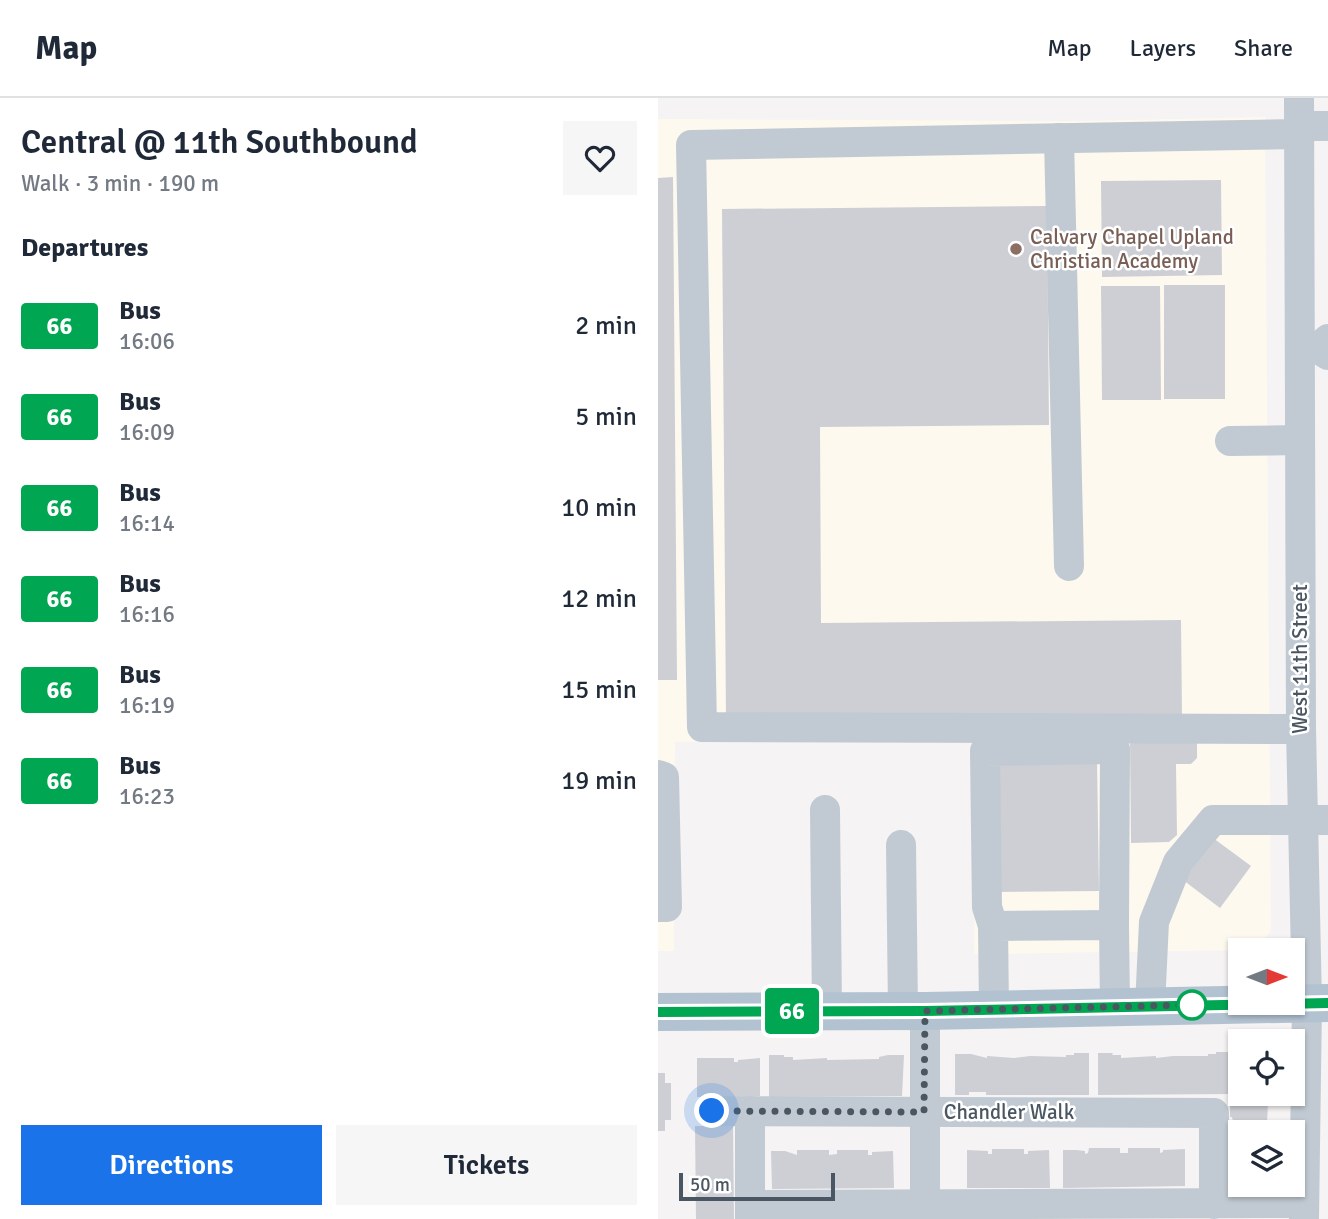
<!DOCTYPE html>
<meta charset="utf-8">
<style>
body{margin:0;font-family:Signika,sans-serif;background:#f6f6f7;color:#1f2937;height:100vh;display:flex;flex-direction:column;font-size:26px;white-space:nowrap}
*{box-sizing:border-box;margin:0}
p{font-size:23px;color:#747a83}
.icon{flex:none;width:38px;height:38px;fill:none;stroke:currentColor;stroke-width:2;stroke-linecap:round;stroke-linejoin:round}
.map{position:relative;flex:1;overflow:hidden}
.panel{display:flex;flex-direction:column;background:#fff;width:658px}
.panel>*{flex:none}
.badge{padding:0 14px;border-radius:5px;font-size:24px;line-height:46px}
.needle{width:46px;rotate:90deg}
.buttons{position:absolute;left:570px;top:840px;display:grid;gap:14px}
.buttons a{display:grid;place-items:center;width:77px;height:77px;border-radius:0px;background:#fff;box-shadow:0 2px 5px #0004;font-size:35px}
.scale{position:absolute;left:21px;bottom:18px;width:156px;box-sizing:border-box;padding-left:7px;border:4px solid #4a5661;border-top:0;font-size:19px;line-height:24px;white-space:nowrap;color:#4a5661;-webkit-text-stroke:5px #fff;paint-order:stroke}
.you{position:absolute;width:35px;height:35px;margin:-18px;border:5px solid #fff;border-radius:50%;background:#1a73e8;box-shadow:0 0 0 10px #1a73e833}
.map>.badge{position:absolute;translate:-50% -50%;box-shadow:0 0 0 4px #fff}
h2{padding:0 21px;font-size:26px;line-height:63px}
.round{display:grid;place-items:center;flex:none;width:74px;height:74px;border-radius:0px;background:#f6f6f7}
.head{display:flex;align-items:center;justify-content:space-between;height:119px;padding:0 21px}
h1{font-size:33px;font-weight:600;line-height:52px}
.primary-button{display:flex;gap:14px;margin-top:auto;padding:14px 21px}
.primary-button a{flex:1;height:80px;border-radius:0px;background:#1a73e8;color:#fff;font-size:28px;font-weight:600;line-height:80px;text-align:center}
.primary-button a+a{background:#f6f6f7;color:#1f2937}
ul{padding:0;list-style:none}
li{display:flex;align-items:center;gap:21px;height:91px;padding:0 21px}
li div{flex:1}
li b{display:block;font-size:26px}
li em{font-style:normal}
li .badge{min-width:77px;font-weight:700;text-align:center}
header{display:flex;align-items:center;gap:42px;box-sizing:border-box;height:98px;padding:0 35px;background:#fff;border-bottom:2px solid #e0e1e3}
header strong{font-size:33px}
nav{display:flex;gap:38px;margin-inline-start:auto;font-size:24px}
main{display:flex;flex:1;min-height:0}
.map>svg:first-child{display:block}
.commercial{fill:#fdf9ef}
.building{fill:#cdcfd5}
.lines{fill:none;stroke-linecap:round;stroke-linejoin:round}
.minor{stroke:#c1cad2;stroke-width:30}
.major{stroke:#b3c2d1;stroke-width:38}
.line-casing{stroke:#fff;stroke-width:16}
.line{stroke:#00a651;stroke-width:10}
.walk{stroke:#4a5661;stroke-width:7;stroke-dasharray:0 12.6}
.education-dot{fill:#8d6e63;stroke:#fff;stroke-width:2.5}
.stop-dot{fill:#fff;stroke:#00a651;stroke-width:3.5}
.labels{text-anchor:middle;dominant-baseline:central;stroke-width:5;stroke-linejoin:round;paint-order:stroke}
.education-label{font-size:21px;fill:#785e54;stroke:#fff;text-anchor:start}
.street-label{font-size:21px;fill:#4a5661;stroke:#fff}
</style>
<header>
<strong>Map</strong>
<nav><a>Map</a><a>Layers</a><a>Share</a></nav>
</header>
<main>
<section class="panel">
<div class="head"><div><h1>Central @ 11th Southbound</h1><p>Walk · 3 min · 190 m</p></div><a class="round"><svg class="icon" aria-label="heart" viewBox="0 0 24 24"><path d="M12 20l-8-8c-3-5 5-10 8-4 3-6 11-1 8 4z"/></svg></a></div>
<h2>Departures</h2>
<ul>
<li><span class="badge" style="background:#00a651;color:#fff">66</span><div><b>Bus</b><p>16:06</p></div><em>2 min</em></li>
<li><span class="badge" style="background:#00a651;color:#fff">66</span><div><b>Bus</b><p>16:09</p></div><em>5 min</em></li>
<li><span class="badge" style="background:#00a651;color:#fff">66</span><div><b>Bus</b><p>16:14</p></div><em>10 min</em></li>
<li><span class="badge" style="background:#00a651;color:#fff">66</span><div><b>Bus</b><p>16:16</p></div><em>12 min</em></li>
<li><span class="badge" style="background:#00a651;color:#fff">66</span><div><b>Bus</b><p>16:19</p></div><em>15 min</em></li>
<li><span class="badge" style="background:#00a651;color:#fff">66</span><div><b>Bus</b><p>16:23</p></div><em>19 min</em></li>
</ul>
<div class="primary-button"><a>Directions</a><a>Tickets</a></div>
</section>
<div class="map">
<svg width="670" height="1121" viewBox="0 0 670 1121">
<rect width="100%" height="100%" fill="#f5f3f3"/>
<path class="commercial" d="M607,19L613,833L598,852L316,856L319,641L17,644L16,853H0V21L421,23Z"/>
<g class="building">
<path d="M15,79L19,582H0V80Z"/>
<path d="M563,82L564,177L444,179L443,83Z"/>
<path d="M389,108L391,327L162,329L163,525L523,522L524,617L68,621L64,111Z"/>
<rect x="506" y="187" width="61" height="114"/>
<path d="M443,188H502L503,302H444Z"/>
<path d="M472,642H539V660L533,666H518L519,737L511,744L473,745Z"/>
<path d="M439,660L441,793L337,794L336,661Z"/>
<path d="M551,737L593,768L562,810L521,779Z"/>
<path d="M558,954H574L573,996L440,997V955H455L454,957H463V960L498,958V960L515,958H550V956H558Z"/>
<path d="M416,955H431V997H328V994H311V997H297V956H313L329,960V958L356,960L372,958L408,959V957H416Z"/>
<path d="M111,957H126V959H135V962L169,960V962L221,961V959L230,957H246L244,998L111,999Z"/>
<path d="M39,960H76V964H80V962L102,960V998L39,999Z"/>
<path d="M0,975H7V985H13V1022H7V1033H0Z"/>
<path d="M572,1003L610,1004L609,1025H606V1029H611V1034H583V1087H572L571,1039L572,1023H575L574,1019H572Z"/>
<path d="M37,1028H75L76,1121H38Z"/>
<path d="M431,1050H462V1055H470V1050H502V1055L505,1054V1052L527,1051V1088L405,1090V1052H418L427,1053V1056L430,1055Z"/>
<path d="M334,1051H366V1056H370V1053L391,1052L392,1090H309V1052L330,1053V1056H334Z"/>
<path d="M139,1052H171V1057L179,1056V1052H210V1057H214V1054L235,1053L236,1090L114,1091L113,1053H127L139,1057Z"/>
</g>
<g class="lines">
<g class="minor">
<path d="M641,0L643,631L649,905L646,1121"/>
<path d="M640,28H670"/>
<path d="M640,36L33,47L44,629L643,631"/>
<path d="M401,40L411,468"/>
<path d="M670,241L659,250L670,257"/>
<path d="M572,343L642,342"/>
<path d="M0,677L6,679L9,809H0"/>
<path d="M167,712L169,913"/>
<path d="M243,747L245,913"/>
<path d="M335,828L329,809L327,653L457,651L456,827"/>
<path d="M492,908L496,824L520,764L555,722H670"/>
<path d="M336,911L335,828L456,827L457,909"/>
<path d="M267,913V1105"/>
<path d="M54,1013L556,1015V1106"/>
<path d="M92,1107L646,1105"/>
<path d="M92,1121V1013"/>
</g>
<path class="major" d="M0,914L267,913L670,905"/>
</g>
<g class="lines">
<g class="line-casing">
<path id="line" d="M0,914L267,913L670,905"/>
</g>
<use href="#line" class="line"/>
<path class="walk" d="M54,1013L266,1014L267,913L534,907"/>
</g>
<circle class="education-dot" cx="358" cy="151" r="7"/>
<circle class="stop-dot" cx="534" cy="907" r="14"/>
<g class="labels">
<g class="education-label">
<text x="372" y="139">Calvary Chapel Upland<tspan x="372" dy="24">Christian Academy</tspan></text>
</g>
<g class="street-label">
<text transform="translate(642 561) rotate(-90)">West 11th Street</text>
<text x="351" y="1014">Chandler Walk</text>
</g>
</g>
</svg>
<div class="buttons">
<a><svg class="needle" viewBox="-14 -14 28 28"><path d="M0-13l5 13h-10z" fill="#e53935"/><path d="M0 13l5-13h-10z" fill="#747a83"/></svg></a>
<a><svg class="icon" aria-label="locate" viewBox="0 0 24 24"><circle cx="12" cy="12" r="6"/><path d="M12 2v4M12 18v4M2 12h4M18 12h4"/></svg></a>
<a><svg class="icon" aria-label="layers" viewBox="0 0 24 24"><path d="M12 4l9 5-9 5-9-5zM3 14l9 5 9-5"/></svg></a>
</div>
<div class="scale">50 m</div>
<div class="you" style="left:54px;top:1013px"></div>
<b class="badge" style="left:134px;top:913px;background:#00a651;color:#fff">66</b>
</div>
</main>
